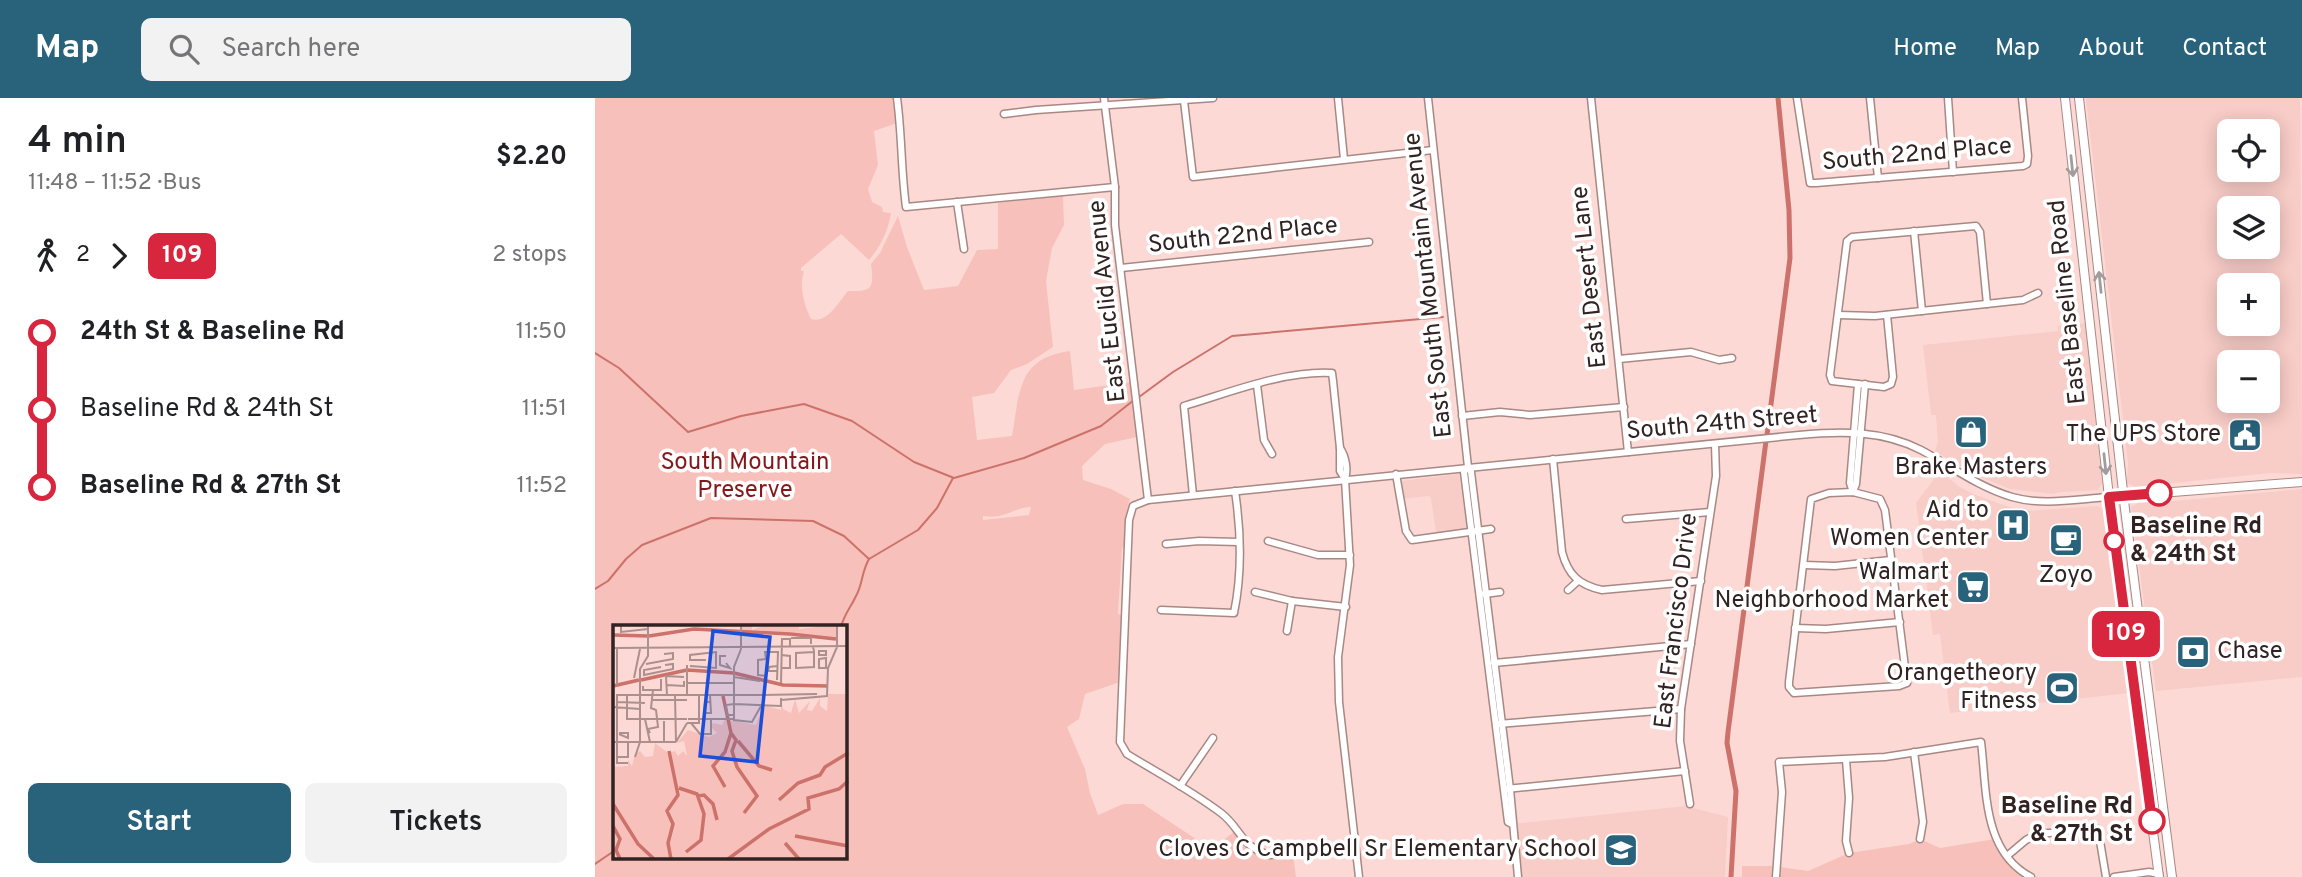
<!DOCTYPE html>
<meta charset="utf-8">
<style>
body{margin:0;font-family:Overpass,sans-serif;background:#f2f2f2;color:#202124;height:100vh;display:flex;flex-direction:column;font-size:26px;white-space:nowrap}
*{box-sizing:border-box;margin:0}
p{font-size:23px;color:#757577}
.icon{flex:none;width:38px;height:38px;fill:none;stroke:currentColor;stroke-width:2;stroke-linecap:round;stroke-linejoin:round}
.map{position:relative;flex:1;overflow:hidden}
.side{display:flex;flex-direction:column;background:#fff;width:595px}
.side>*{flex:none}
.badge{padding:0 14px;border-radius:10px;font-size:24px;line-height:46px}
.buttons{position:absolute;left:1622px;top:21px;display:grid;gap:14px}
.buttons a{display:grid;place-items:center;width:63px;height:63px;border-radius:10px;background:#fff;box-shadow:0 4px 18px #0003;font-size:35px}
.map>.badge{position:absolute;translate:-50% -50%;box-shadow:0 0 0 4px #fff}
.legs{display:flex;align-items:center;gap:10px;height:77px;padding:0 28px;font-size:23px}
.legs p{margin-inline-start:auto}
.summary{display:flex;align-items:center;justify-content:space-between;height:119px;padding:0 28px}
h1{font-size:38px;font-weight:600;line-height:52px}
.button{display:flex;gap:14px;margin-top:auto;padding:14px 28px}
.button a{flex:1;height:80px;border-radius:10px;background:#29627b;color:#fff;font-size:28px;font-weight:600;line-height:80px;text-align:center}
.button a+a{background:#f2f2f2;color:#202124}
ul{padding:0 28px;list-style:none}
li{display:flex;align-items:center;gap:24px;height:77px;font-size:26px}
li i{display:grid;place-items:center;width:10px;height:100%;margin:0 9px;background:currentColor}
li i::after{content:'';width:18px;height:18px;margin:-9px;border:5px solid;border-radius:50%;background:#fff}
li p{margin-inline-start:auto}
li:first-child i{background:linear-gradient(#0000 50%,currentColor 0)}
li:last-child i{background:linear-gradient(currentColor 50%,#0000 0)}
header{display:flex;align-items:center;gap:42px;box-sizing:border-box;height:98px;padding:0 35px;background:#29627b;color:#fff}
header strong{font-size:33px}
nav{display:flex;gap:38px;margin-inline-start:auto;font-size:24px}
.search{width:490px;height:63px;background:#f2f2f2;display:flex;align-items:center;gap:18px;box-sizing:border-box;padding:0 24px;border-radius:10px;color:#757577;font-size:26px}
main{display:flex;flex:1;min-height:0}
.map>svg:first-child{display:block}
.built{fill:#f8ccc7;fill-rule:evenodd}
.green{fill:#f7c0ba;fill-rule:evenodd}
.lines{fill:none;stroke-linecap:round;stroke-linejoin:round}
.stream{stroke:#cc726b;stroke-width:2}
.canal{stroke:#cc726b;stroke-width:5}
.minor-casing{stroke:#a88884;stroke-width:9}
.major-casing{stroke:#a88884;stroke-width:10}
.minor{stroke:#fff;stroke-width:6}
.major{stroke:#fff;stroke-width:8}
.oneway{stroke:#a29c9c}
.line-1-casing{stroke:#fff;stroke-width:16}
.line-1{stroke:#d7263d;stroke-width:10}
.stop-1-dot{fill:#fff;stroke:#d7263d;stroke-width:3.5}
.labels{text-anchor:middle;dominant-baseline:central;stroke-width:7;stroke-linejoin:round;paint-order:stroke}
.street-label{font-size:24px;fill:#302322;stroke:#fff}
.poi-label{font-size:24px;fill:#302322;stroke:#fff;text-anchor:end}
.park-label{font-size:24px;fill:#86181c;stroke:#fff}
.stop-label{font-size:24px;font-weight:bold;fill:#302322;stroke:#fff;text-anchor:start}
.inset-river{fill:none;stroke:#cc726b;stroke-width:3.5}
.inset-road{fill:none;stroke:#ab908d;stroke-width:2}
.view{fill:#1d4ed8;fill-opacity:0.15;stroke:#1d4ed8;stroke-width:3.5}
.inset-edge{fill:none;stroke:#302322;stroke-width:3.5}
</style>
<header>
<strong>Map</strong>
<div class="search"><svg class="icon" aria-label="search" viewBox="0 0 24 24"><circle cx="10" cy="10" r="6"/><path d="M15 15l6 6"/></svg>Search here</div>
<nav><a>Home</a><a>Map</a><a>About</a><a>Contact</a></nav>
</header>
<main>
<section class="side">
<div class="summary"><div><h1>4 min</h1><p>11:48 – 11:52 · Bus</p></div><b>$2.20</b></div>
<div class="legs"><svg class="icon" aria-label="walk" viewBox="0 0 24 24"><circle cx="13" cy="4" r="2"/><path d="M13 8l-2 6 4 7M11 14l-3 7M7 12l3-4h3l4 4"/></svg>2<svg class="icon" aria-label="forward" viewBox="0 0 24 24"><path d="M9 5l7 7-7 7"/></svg><b class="badge" style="background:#d7263d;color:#fff">109</b><p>2 stops</p></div>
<ul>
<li><i style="color:#d7263d"></i><b>24th St &amp; Baseline Rd</b><p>11:50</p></li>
<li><i style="color:#d7263d"></i><span>Baseline Rd &amp; 24th St</span><p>11:51</p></li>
<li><i style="color:#d7263d"></i><b>Baseline Rd &amp; 27th St</b><p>11:52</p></li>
</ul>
<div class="button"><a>Start</a><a>Tickets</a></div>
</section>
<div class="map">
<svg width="1707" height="779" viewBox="0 0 1707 779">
<rect width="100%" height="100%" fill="#fdd9d5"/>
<g class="built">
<path d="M1491,0H1705L1707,376L1674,375L1541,389L1532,385L1533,365ZM1634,33H1673V72H1634ZM1634,110H1673V149H1634ZM1673,187V226H1634V187ZM1634,264H1673V303H1634Z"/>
<path d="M1491,225L1507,385L1503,392L1466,394L1457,396L1415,391L1373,374L1340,353L1343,344L1341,317H1336L1328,247L1463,233V228Z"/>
<path d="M1345,373L1363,388L1378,396L1417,410L1432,413L1501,408L1508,410L1514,467L1519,487L1525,550L1534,595L1355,615L1345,536L1338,537L1321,405Z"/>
<path d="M864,376L872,432L841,435L836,400L834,398L807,401L806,383Z"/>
<path d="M1707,391V579L1561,593L1536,409L1543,405H1558Z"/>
<path d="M1091,708L1133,719L1130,779H923L917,726Z"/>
</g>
<g class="green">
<path d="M0,0H299L302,25L279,33L283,67L273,91L277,104L287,109L288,114L296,115C293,133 286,148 274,162L246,136L206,170V173H209C204,188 209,207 216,221C232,226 243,205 253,193C278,194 279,190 276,166L285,155L303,118L312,149L329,192L363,188L382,152L403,151V105L468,98L469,127L457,150L451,183L458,249L432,266L416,272L399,295L377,299L382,342L417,338C425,294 422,260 475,253L479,292L537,284L542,339L510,346L487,368L488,382L516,391L535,401L532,412L529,447L527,451L523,516L526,517L525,584L490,596L484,621L472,629L490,671L495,695L503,717L528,706H548L616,751L639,734C661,762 664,761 698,757L701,779H0ZM436,409L434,417L388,422V418C412,421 416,410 436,409ZM19,529H250V760H19Z"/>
<path d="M1325,741L1345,750L1400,741L1412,758L1436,779H1147V768H1177L1213,773L1254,755L1314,746Z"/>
</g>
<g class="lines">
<g class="stream">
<path d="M0,255L24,270L93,334L146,318L209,306L257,323L319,364L359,380L429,360L506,328L539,302"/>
<path d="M544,299L578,274L637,238L848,219"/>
<path d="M0,491L13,483L31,461L47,447L116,420L218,423L249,438L274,461L323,432L342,410L358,380"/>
<path d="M246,529C250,514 255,511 261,498C268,486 266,475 274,461"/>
<path d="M0,766L19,753"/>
</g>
<g class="canal">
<path d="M1172,337L1195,160L1194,112L1183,0"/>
<path d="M1136,779L1141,693L1132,645L1133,634L1171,343"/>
</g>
<g class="minor-casing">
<g id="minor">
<path d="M302,0C307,37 306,72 311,109L520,89"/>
<path d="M509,0L520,89V127L553,402"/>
<path d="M743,0L749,61"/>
<path d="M833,0L873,369L876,374L915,691L923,779"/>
<path d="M996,0L1033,354"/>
<path d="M1202,0L1215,85H1221L1428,68L1432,66L1433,58L1427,0"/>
<path d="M1275,0L1283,80"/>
<path d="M1353,0L1358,74"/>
<path d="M589,3L598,79L838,52"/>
<path d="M409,16L441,12L618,0"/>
<path d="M362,104L369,151"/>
<path d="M1319,133L1327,213"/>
<path d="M526,170L774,144"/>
<path d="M1243,217L1280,218L1428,202L1443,195"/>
<path d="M1292,217L1298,279L1296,286L1289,289L1237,283L1235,277L1252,143L1257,139L1381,128L1385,134L1392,206"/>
<path d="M1024,261L1096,254L1124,262L1137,260"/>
<path d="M662,287L669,342L677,356"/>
<path d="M867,318L905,314L935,317L1029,309"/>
<path d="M745,350C751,359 753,372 750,381L755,467L743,559L744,604L764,779"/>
<path d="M958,361L967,454C973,477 984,487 1007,492L1106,483"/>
<path d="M873,369L869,374L913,724L917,726"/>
<path d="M801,376L811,433L817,442L896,431"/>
<path d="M1258,394L1285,401L1290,412L1312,585L1304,588L1199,595L1194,589V584L1216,401L1234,395Z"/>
<path d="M1258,394L1255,385L1263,286"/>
<path d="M1258,394L1261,386L1270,286"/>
<path d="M598,397L589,308C633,295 690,272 737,275L738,283L745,350V373L750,381"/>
<path d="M1031,421L1115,414"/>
<path d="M673,443L723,457H755"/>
<path d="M571,446L604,443L644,444"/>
<path d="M1209,467L1240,468L1296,462"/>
<path d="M973,492L983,483"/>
<path d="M660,494L697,503L751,509"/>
<path d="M889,496L905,494"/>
<path d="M566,512L639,515C647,476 646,433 640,393"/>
<path d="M1200,530L1231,531L1305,524"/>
<path d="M692,533L697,503"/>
<path d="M899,565L1096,546"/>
<path d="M903,626L1086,611"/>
<path d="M1319,654L1328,724L1325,741"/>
<path d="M1251,662L1254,700L1251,743L1254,755"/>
<path d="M585,688L618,640"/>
<path d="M911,691L1090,673"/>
<path d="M1095,706L1085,643L1086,611L1121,378L1120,346"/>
<path d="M760,746L675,757C646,750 646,730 626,715C597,693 563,675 532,656L525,644L534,422L538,408L553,402L1204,337C1246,333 1287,332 1326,352C1356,368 1383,389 1417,399C1448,408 1482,401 1514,399"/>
<path d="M1412,758L1431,742L1442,736L1503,731L1511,779"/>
<path d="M1181,779L1187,694L1184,664L1290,659L1386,644C1392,692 1387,753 1436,779"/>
<path d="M1519,779L1554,774L1564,776"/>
</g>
</g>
<g class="major-casing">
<g id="major">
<path d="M1470,0L1514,399L1564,779"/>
<path d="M1484,0L1530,411L1577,779"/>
<path d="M1514,399L1707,384"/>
</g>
</g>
<use href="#minor" class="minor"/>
<use href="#major" class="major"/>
</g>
<defs><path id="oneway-shaft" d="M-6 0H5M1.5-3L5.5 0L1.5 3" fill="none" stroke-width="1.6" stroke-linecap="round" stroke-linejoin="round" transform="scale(1.75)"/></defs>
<g class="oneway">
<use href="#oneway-shaft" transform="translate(1477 68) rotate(84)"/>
<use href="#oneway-shaft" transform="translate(1505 184) rotate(-96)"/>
<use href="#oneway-shaft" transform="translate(1510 366) rotate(84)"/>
</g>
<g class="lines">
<g class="line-1-casing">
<path id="line-1" d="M1557,723L1514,399L1564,395"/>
</g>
<use href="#line-1" class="line-1"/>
</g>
<defs>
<g id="shop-square" transform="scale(1.75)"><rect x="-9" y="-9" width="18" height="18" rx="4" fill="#29627b" stroke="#fff"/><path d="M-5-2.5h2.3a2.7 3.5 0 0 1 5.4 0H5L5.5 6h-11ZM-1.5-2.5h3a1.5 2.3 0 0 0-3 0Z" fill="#fff"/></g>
<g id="civic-square" transform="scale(1.75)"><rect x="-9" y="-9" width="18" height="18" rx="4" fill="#29627b" stroke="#fff"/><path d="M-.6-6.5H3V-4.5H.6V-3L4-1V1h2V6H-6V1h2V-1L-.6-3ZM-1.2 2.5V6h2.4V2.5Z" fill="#fff"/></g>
<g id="hospital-square" transform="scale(1.75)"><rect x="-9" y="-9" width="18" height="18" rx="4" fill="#29627b" stroke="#fff"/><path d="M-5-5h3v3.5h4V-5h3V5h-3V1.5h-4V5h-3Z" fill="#fff"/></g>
<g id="cafe-square" transform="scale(1.75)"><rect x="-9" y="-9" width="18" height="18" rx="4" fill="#29627b" stroke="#fff"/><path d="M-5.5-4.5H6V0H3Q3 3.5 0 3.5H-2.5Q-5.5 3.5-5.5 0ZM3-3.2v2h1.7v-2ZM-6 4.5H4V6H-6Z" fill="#fff"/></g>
<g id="supermarket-square" transform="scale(1.75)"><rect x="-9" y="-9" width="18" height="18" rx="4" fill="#29627b" stroke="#fff"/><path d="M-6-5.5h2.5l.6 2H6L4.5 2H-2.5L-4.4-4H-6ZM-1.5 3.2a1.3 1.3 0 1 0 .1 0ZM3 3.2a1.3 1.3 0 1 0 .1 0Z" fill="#fff"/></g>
<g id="bank-square" transform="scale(1.75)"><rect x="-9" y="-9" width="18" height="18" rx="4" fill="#29627b" stroke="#fff"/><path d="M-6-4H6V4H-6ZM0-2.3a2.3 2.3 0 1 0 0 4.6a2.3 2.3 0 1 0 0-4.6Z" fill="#fff"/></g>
<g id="stadium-square" transform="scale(1.75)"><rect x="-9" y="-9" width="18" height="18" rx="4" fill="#29627b" stroke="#fff"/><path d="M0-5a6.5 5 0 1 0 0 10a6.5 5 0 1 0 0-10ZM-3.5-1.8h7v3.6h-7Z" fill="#fff"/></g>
<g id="school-square" transform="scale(1.75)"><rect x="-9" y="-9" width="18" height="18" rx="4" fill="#29627b" stroke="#fff"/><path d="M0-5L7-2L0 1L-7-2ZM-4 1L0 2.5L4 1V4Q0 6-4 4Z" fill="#fff"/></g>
</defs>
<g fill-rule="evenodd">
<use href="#shop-square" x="1376" y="334"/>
<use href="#civic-square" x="1650" y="337"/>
<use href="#hospital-square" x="1418" y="427"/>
<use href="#cafe-square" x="1471" y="442"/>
<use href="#supermarket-square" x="1378" y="489"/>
<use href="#bank-square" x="1598" y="554"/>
<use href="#stadium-square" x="1467" y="590"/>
<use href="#school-square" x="1026" y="752"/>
</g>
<g class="stop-1-dot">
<circle cx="1564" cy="395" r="12"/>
<circle cx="1519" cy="443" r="9"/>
<circle cx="1557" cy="723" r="12"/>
</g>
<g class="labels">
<g class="street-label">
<text transform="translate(1322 57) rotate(-5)">South 22nd Place</text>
<text transform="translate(648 138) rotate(-6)">South 22nd Place</text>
<text transform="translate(995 179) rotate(-96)">East Desert Lane</text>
<text transform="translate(834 187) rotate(-96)">East South Mountain Avenue</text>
<text transform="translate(513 203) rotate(-96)">East Euclid Avenue</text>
<text transform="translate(1473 204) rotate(-96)">East Baseline Road</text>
<text transform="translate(1127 326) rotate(-5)">South 24th Street</text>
<text transform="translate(1082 523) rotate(-83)">East Francisco Drive</text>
</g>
<g class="poi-label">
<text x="1626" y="337">The UPS Store</text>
<text x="1376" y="370" text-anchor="middle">Brake Masters</text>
<text x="1394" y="413">Aid to<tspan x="1394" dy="28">Women Center</tspan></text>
<text x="1354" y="475">Walmart<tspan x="1354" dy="28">Neighborhood Market</tspan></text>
<text x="1471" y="478" text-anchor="middle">Zoyo</text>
<text x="1622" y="554" text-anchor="start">Chase</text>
<text x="1442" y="576">Orangetheory<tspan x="1442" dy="28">Fitness</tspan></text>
<text x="1002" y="752">Cloves C Campbell Sr Elementary School</text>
</g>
<g class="park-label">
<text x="150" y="365">South Mountain<tspan x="150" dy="28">Preserve</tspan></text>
</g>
<g class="stop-label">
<text x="1535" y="429">Baseline Rd<tspan x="1535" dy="28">&amp; 24th St</tspan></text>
<text x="1538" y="709" text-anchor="end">Baseline Rd<tspan x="1538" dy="28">&amp; 27th St</tspan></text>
</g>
</g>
<g transform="translate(18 527)">
<rect width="234" height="234" fill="#fdd9d5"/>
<path d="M129,0H139V5L152,0H186V4L223,0V13L129,7ZM215,69H234V234H0V142L15,141V135L19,141L22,129L27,126L32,132L40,131L42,118L55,128L62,126L65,131L70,126L74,131L71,116L64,118L75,105L96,112L104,108L98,102L100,98L109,100L112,94L143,100L148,86L153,81L168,85V75L170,84L178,88L182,74L186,88L197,76L194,85L199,86L207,73V81L214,86Z" fill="#f7c0ba"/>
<path class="inset-river" d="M177,9L223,14M0,10L35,11M36,11L81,4L177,9M74,45L121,48M121,48L170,60L215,61M28,55L74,45M0,61L26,55M110,71L118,108L112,127L100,141L112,162M118,108L123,115L119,126L124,142L144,171L131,188M125,116L146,141L159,145M56,126L65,170L54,186L60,199L55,218L58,234M66,163L84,169L91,189L88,215L73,227M85,171L91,170L100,179L104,195M166,175L185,158L207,150L212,142L235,128M0,179L25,219L41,234M0,201L7,214L3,225L7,234M182,211L235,221M172,218L186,234M115,234L156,204L196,184L195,173L226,164L235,156"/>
<path class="inset-road" d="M8,0V7L35,4M178,13H198V19M200,22L201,26V42L183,43V28L201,27M224,22V0M0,23L235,21M128,24L121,42V95L139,97L148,81M128,24V0M206,26H213V30H206ZM168,30L177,31V43H169M113,31H107V40L117,43L113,38M153,34L152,27H165L164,55M33,39L60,34V28L51,29M77,41L103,43V27L77,30V35H93M164,41L156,42L155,46H165M48,42L31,45V50L60,44V39L52,40M213,43V33L206,34V43H215M153,51L145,50V35L153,34M121,52L147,56M21,53L27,24M74,58H121M168,58L169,14H177V21M4,60V24M54,60L71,61V56M30,61V65H48V54M14,70V94H74M54,70L53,51L71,52M62,70L63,117M74,70H147M74,70V40M146,70L204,69M40,75H74M168,75L214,71L215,43L224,22M4,77L32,78M121,79L168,81V73M121,79L113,80L114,90H121M0,82L27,84M92,88H98L97,70M32,94L37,117M75,94H121M74,98H86V70M78,98L87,109H98V94M91,101L92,77H97M37,108L35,104L45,102L43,85L38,83L40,65M6,109L15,113V108H6M0,117H27V44L35,31V0M51,117V96M63,117L74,98M4,132H15V117M22,132L27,117H63M15,138H4V70H74"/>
<path class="view" d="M100,6L157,12L144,137L87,131Z"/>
<rect width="234" height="234" class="inset-edge"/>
</g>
</svg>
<div class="buttons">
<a><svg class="icon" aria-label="locate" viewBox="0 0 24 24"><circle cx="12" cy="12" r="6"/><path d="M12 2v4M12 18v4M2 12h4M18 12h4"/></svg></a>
<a><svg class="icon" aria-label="layers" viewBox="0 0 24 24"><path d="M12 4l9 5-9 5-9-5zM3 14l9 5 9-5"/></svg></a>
<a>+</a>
<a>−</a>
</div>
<b class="badge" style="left:1531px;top:536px;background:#d7263d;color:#fff">109</b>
</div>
</main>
